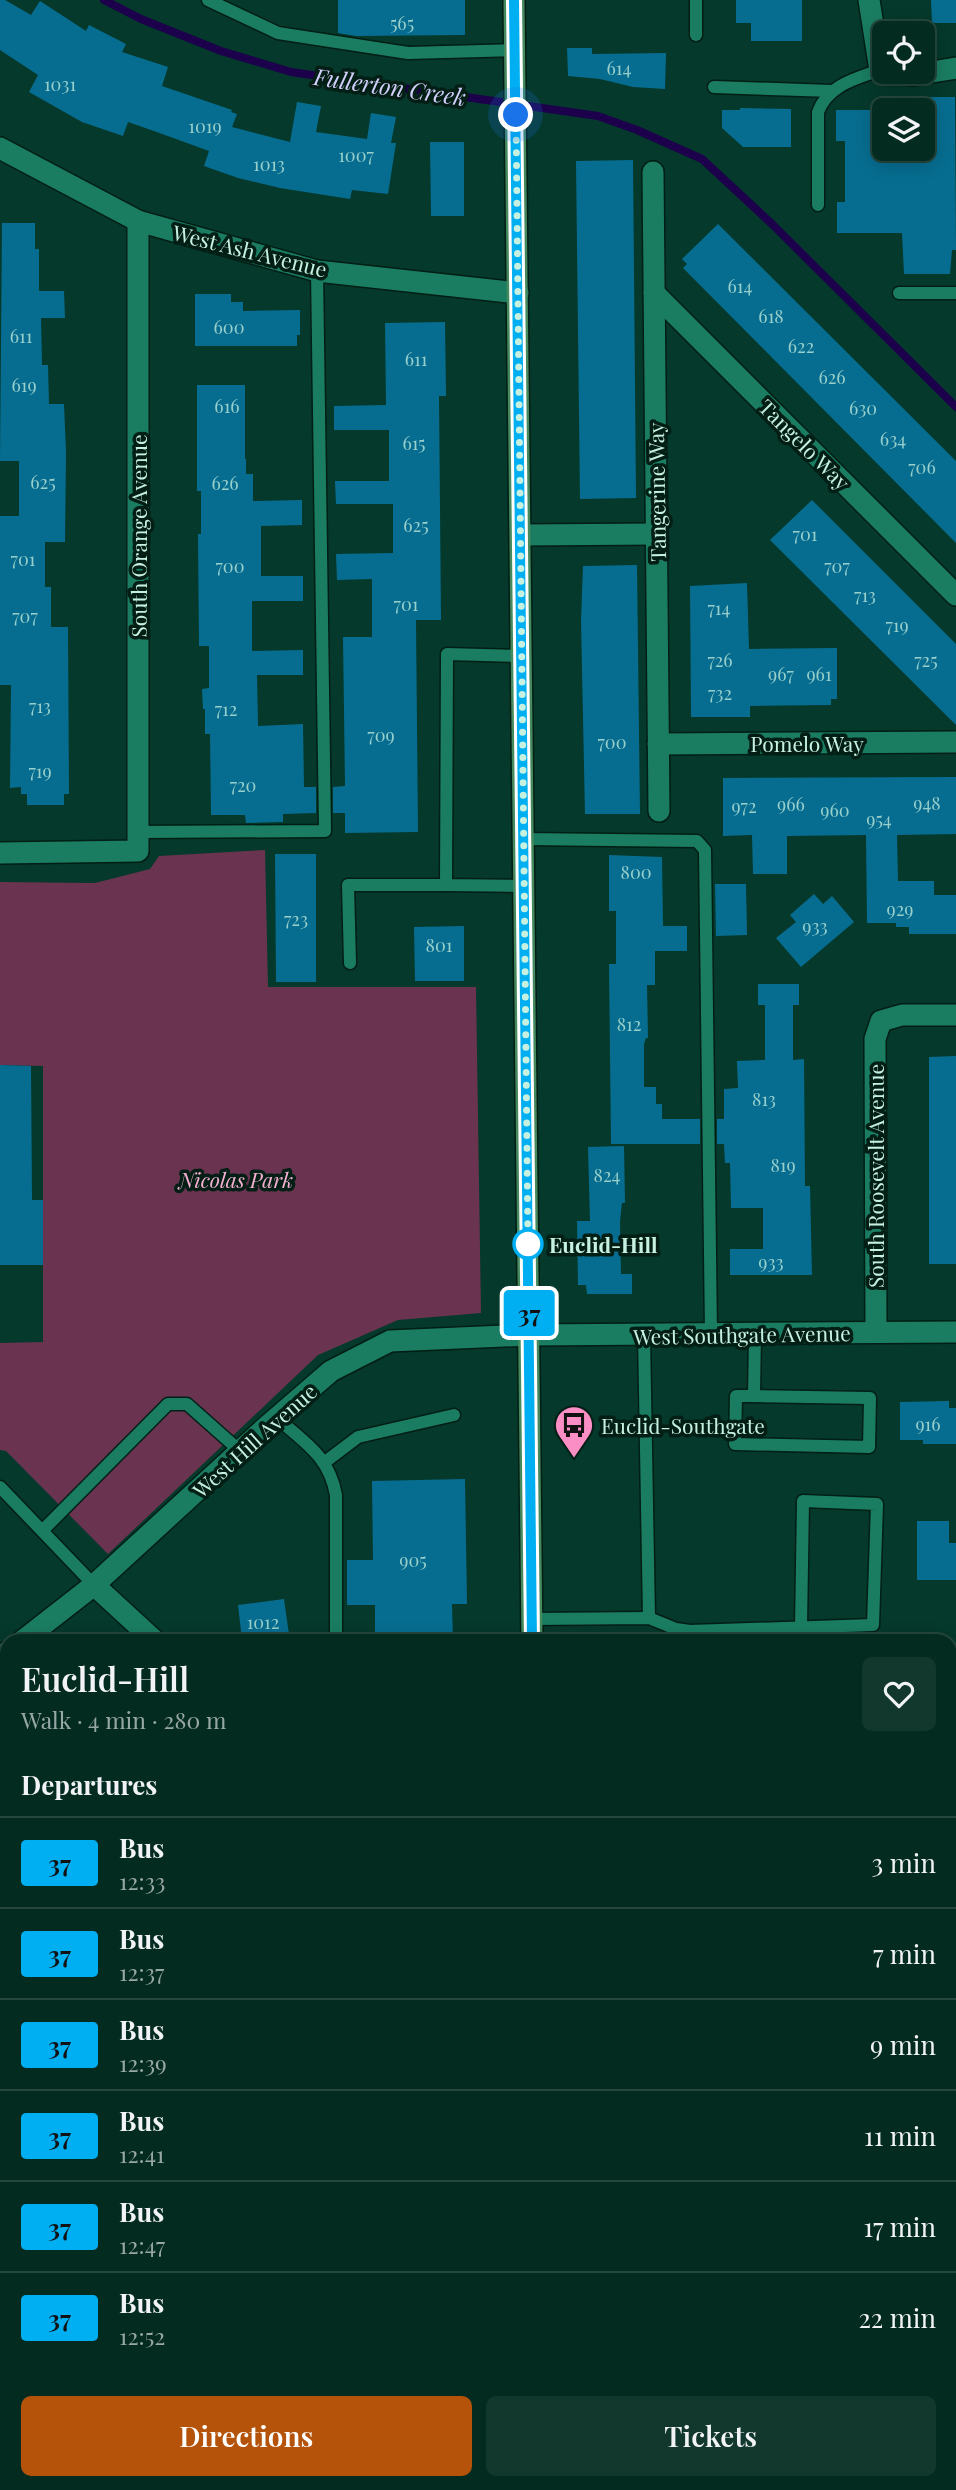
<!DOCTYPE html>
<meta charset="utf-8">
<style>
body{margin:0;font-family:"Playfair Display",serif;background:#12372d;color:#f1f3f6;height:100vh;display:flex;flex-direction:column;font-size:26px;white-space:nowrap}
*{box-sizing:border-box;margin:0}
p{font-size:23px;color:#97a7a5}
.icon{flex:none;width:38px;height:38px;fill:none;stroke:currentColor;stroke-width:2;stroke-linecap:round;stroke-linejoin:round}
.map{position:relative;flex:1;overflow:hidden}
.side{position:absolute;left:0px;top:1634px;width:957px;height:856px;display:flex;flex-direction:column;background:#042b20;border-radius:21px 21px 0 0;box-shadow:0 4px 18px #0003,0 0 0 2px #25473e}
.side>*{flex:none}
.badge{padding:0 14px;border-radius:5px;font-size:24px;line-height:46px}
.tools{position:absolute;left:872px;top:21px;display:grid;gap:14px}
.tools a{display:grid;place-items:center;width:63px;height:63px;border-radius:10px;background:#042b20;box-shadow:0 4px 18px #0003,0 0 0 2px #25473e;font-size:35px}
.you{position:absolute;width:35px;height:35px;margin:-18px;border:5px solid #fff;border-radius:50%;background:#1a73e8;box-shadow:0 0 0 10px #1a73e833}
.map>.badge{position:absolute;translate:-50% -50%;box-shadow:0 0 0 4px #fff}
h2{padding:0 21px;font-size:26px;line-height:63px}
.round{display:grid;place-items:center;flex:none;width:74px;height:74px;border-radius:10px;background:#12372d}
.summary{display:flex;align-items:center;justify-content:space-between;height:119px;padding:0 21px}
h1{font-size:33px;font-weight:600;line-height:52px}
.action{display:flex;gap:14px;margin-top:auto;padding:14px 21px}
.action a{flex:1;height:80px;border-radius:10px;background:#b45309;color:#fff;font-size:28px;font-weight:600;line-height:80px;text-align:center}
.action a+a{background:#12372d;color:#f1f3f6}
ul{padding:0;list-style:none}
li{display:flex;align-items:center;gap:21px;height:91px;padding:0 21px;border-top:2px solid #25473e}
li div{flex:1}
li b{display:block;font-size:26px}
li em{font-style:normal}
li .badge{min-width:77px;font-weight:700;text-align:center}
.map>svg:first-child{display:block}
.green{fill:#6a3450}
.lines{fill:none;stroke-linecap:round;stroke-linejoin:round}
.stream{stroke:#1c004c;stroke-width:8}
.building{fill:#076d90;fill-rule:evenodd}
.lane-casing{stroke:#021e15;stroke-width:15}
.street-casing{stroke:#021e15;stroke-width:24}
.secondary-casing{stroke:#021e15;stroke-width:24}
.primary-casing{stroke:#021e15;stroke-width:24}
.lane{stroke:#1a7d62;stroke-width:12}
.street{stroke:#1a7d62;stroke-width:21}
.secondary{stroke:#458a5f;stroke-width:21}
.primary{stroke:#70985c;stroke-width:21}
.line-casing{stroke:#fff;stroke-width:16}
.line{stroke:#00aff2;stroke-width:10}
.walk{stroke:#c6f0df;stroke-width:7;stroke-dasharray:0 12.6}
.stop-dot{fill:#fff;stroke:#00aff2;stroke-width:3.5}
.labels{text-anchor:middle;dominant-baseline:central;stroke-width:7;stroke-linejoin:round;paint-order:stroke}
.number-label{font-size:18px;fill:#96cfcb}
.street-label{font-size:21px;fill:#c6f0df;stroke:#021e15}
.park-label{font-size:21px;font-style:italic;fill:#f5afd0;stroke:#021e15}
.stop-label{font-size:21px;font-weight:bold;fill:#c6f0df;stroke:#021e15;text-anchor:start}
.poi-label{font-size:21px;fill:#c6f0df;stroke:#021e15;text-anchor:start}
.water-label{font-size:23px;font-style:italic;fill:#d3cffb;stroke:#021e15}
</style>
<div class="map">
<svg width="956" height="2490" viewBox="0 0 956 2490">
<rect width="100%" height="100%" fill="#05392b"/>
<path class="green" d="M265,850L268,987H476L481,1313L398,1320L318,1355L108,1554L6,1451L0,1450V1343L43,1342V1066L0,1065V882L95,883L150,869L159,856Z"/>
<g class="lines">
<path class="stream" d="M104,0L141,19L221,51L291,72L598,116L637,130L702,159L772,224L956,407"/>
</g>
<g class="building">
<path d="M0,0H5L31,15L40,1L86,31L89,25L126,44L122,52L168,67L162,86L232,110L231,112L237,114L232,127L290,142L297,102L321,106L316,132L367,139L371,113L396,117L391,143H396L388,194L352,190L350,199L280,188L238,178L204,166L209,151L154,131L128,122L123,136L82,122L29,92L38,75L0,50Z"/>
<path d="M338,0H465V35L356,36L338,33Z"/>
<path d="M736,0H802V41H751V23H736Z"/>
<path d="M931,0H956V23H932Z"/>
<path d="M567,48H592V54L666,53L665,89L633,87L600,79L568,76Z"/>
<path d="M901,97H955L956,250H952L950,274H904L902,233H837V202H845V141H836V110H901ZM884,110H922V149H884Z"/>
<path d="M740,108L791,109V147H743L722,128V110H740Z"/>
<path d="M430,142H464V216H431Z"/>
<path d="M633,160L636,498L580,499L576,161Z"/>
<path d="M2,223H35V249H39V291H64L65,318H41L42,365H48L49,404H64L66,452L65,542H45V587H51V627H68L69,794H64V805H27V794H21V787L10,788L11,685H0V516H19V461H0Z"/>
<path d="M718,224L956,461V543L683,268L687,264L682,259Z"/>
<path d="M195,294H231V302H243V311L300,310V335H297V346H195Z"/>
<path d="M445,322L446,396H439L441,620H416L418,832L345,833V813H333V787L345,786L343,637H372V579L337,580L336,554L393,553V504H336L335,481H389V430H334V406L386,405L385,323Z"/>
<path d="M197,385H245V459H246V474H253V501L302,500V525L261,526V576H303V601H252V651L303,650V675H257L258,726L303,724L304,787H316V813L283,814V822L246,823L245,815H211L210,734H205V709H203L202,689L209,688V646H199L198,534H201V491H197Z"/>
<path d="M812,500L956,644V725L770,540Z"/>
<path d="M637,565L640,814H585L581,621L583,566Z"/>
<path d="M747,583L749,649L837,648V699H831V705L750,706V717H691L690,586Z"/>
<path d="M956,777V834L897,835L898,881H934V895H956V934H909V927H896V923H867L866,835L787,836V874H753L752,835L723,836V778Z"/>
<path d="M275,854H316V982H276Z"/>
<path d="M609,855L662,857L663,926H687V951H655V985H647L648,1038H646L644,1044V1087H656V1104H662V1119H700V1144H611L609,964H616V911H609Z"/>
<path d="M715,884H746L747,935L716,936Z"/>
<path d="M814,894L823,904L832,896L854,922L801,967L776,938L796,922L790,915Z"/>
<path d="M464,926V981H415L414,927Z"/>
<path d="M758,984H799V1005H793V1060L804,1059L805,1186H810L812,1275H730V1249H763V1208H731L730,1163H725L724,1144H717V1119H724V1089L738,1088L737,1061L765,1060V1005H758Z"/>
<path d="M956,1056V1264H929V1057Z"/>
<path d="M0,1065L31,1066L32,1200H43V1265H0Z"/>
<path d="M624,1146L625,1203H622L620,1221L621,1274H632V1294H587L586,1285H578L577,1221H590L588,1147Z"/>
<path d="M949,1401V1408H956V1444H923V1440H900V1402Z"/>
<path d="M465,1479L467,1604H452L453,1642H375V1605H347V1560H373L372,1481Z"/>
<path d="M917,1521H949V1543H956V1580H917Z"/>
<path d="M284,1599L290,1642L242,1640L238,1605Z"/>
</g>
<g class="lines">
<g class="lane-casing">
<g id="lane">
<path d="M208,0L278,33L408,53L515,50"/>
<path d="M696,0V35"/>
<path d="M714,87L832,91"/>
<path d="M818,205V112C828,85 855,79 880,70"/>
<path d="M899,293H956"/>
<path d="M522,656L447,654L446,885L524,886"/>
<path d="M138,832L325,831L317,271"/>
<path d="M524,839L697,841L705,850L711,1334"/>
<path d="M350,963L348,885H446"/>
<path d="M644,1335L649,1618"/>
<path d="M754,1396H736L735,1444L869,1447L870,1398L754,1396L755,1334"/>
<path d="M277,1418C305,1443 329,1456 336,1495V1642"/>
<path d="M325,1462L358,1437L454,1415"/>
<path d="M0,1487L94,1585"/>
<path d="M43,1530L168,1404H187L240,1451"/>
<path d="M532,1619L649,1618L676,1629L690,1631L873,1625L877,1504L803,1501L801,1627"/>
<path d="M956,1845H953V2126H956"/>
<path d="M0,1874H7"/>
<path d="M0,2132L7,2135"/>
<path d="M38,2483V2490"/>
<path d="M334,2483V2490"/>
<path d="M655,2483V2490"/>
<path d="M750,2483V2490"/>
<path d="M809,2490V2483"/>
</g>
</g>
<g class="street-casing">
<g id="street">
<path d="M869,0L880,70L884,71"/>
<path d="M891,72L913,75L956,68"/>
<path d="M0,148L138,221L317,271L518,293"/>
<path d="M653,172L659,811"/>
<path d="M654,293L956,595"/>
<path d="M521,535L656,534"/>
<path d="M658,744L956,742"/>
<path d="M0,853L138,851V221"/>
<path d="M876,1332L875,1039L881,1021L902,1015H956"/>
<path d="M94,1585L156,1642"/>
<path d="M21,1642L94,1585L265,1428L331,1371L390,1341L529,1335L956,1332"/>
<path d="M0,1658L7,1652"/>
</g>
</g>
<g class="secondary-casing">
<path id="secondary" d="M514,0L532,1642"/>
</g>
<g class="primary-casing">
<g id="primary">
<path d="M950,2450H956"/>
<path d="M0,2460H7"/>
<path d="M540,2483L541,2490"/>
</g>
</g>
<use href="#lane" class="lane"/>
<use href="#street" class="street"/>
<use href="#secondary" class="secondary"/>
<use href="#primary" class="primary"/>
</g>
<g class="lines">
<g class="line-casing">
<path id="line" d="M514,0L532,1642"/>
</g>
<use href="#line" class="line"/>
<path class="walk" d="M516,115L528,1244"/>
</g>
<defs>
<g id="bus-pin" transform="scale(2.0125)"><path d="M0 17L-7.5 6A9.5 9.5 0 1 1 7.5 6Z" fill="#fb8fc5" stroke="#021e15"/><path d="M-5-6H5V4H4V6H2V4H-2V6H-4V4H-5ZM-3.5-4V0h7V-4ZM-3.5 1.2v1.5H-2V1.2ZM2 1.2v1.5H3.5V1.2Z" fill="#111"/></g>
</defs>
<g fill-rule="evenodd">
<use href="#bus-pin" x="574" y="1425"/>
</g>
<circle class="stop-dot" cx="528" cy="1244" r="14"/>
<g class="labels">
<g class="number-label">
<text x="402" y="23">565</text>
<text x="619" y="68">614</text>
<text x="60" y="84">1031</text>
<text x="205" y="126">1019</text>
<text x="356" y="155">1007</text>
<text x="269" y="164">1013</text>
<text x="740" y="286">614</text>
<text x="771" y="316">618</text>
<text x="229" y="327">600</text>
<text x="21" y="336">611</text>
<text x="801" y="346">622</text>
<text x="416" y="359">611</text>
<text x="832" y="377">626</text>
<text x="24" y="385">619</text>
<text x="227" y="406">616</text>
<text x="863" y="408">630</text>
<text x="893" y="439">634</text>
<text x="414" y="443">615</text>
<text x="922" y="467">706</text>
<text x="43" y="482">625</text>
<text x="225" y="483">626</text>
<text x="416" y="525">625</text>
<text x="805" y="534">701</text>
<text x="23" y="559">701</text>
<text x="230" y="566">700</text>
<text x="837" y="566">707</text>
<text x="865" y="595">713</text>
<text x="406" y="604">701</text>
<text x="719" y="608">714</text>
<text x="25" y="616">707</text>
<text x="897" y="625">719</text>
<text x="720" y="660">726</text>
<text x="926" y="660">725</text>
<text x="781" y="674">967</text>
<text x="819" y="674">961</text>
<text x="720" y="693">732</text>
<text x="40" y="706">713</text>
<text x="226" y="709">712</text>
<text x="381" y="735">709</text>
<text x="612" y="742">700</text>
<text x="40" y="771">719</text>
<text x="243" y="785">720</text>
<text x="927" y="803">948</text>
<text x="791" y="804">966</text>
<text x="744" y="806">972</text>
<text x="835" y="810">960</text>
<text x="879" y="819">954</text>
<text x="636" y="872">800</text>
<text x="900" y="909">929</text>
<text x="296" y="919">723</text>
<text x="815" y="926">933</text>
<text x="439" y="945">801</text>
<text x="629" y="1024">812</text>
<text x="764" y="1099">813</text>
<text x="783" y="1165">819</text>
<text x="607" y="1175">824</text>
<text x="771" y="1262">933</text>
<text x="928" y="1424">916</text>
<text x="413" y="1560">905</text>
<text x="263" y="1622">1012</text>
</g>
<g class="street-label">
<text transform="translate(250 250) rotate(14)">West Ash Avenue</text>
<text transform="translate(805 444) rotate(45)">Tangelo Way</text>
<text transform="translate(656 492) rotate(-91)">Tangerine Way</text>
<text transform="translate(138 536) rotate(-90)">South Orange Avenue</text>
<text x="807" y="743">Pomelo Way</text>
<text transform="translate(875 1176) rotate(-90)">South Roosevelt Avenue</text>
<text transform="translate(742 1334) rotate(-1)">West Southgate Avenue</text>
<text transform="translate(254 1440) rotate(-42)">West Hill Avenue</text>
</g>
<g class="park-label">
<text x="236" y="1179">Nicolas Park</text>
</g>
<g class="stop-label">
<text x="549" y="1244">Euclid-Hill</text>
</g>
<g class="poi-label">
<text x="601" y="1425">Euclid-Southgate</text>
</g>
<g class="water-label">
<text transform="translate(390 86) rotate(8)">Fullerton Creek</text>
</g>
</g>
</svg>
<div class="tools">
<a><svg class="icon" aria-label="locate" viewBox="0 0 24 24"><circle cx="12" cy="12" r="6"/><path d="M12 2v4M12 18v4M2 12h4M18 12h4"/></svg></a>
<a><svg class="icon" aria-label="layers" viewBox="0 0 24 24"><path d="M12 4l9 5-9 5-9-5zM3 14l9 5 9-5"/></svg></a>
</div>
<div class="you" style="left:516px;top:115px"></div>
<b class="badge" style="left:529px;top:1313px;background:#00aff2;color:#111">37</b>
<section class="side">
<div class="summary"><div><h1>Euclid-Hill</h1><p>Walk · 4 min · 280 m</p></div><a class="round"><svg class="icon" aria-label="heart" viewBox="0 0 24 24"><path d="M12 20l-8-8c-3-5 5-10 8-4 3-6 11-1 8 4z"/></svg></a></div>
<h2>Departures</h2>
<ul>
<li><span class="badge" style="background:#00aff2;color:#111">37</span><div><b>Bus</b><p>12:33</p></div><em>3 min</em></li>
<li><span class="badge" style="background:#00aff2;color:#111">37</span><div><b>Bus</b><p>12:37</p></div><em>7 min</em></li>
<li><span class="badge" style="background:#00aff2;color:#111">37</span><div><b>Bus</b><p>12:39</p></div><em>9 min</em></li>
<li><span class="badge" style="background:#00aff2;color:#111">37</span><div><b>Bus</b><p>12:41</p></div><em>11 min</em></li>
<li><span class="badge" style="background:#00aff2;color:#111">37</span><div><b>Bus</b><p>12:47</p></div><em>17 min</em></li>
<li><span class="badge" style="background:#00aff2;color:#111">37</span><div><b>Bus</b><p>12:52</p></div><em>22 min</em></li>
</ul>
<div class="action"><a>Directions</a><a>Tickets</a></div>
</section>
</div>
